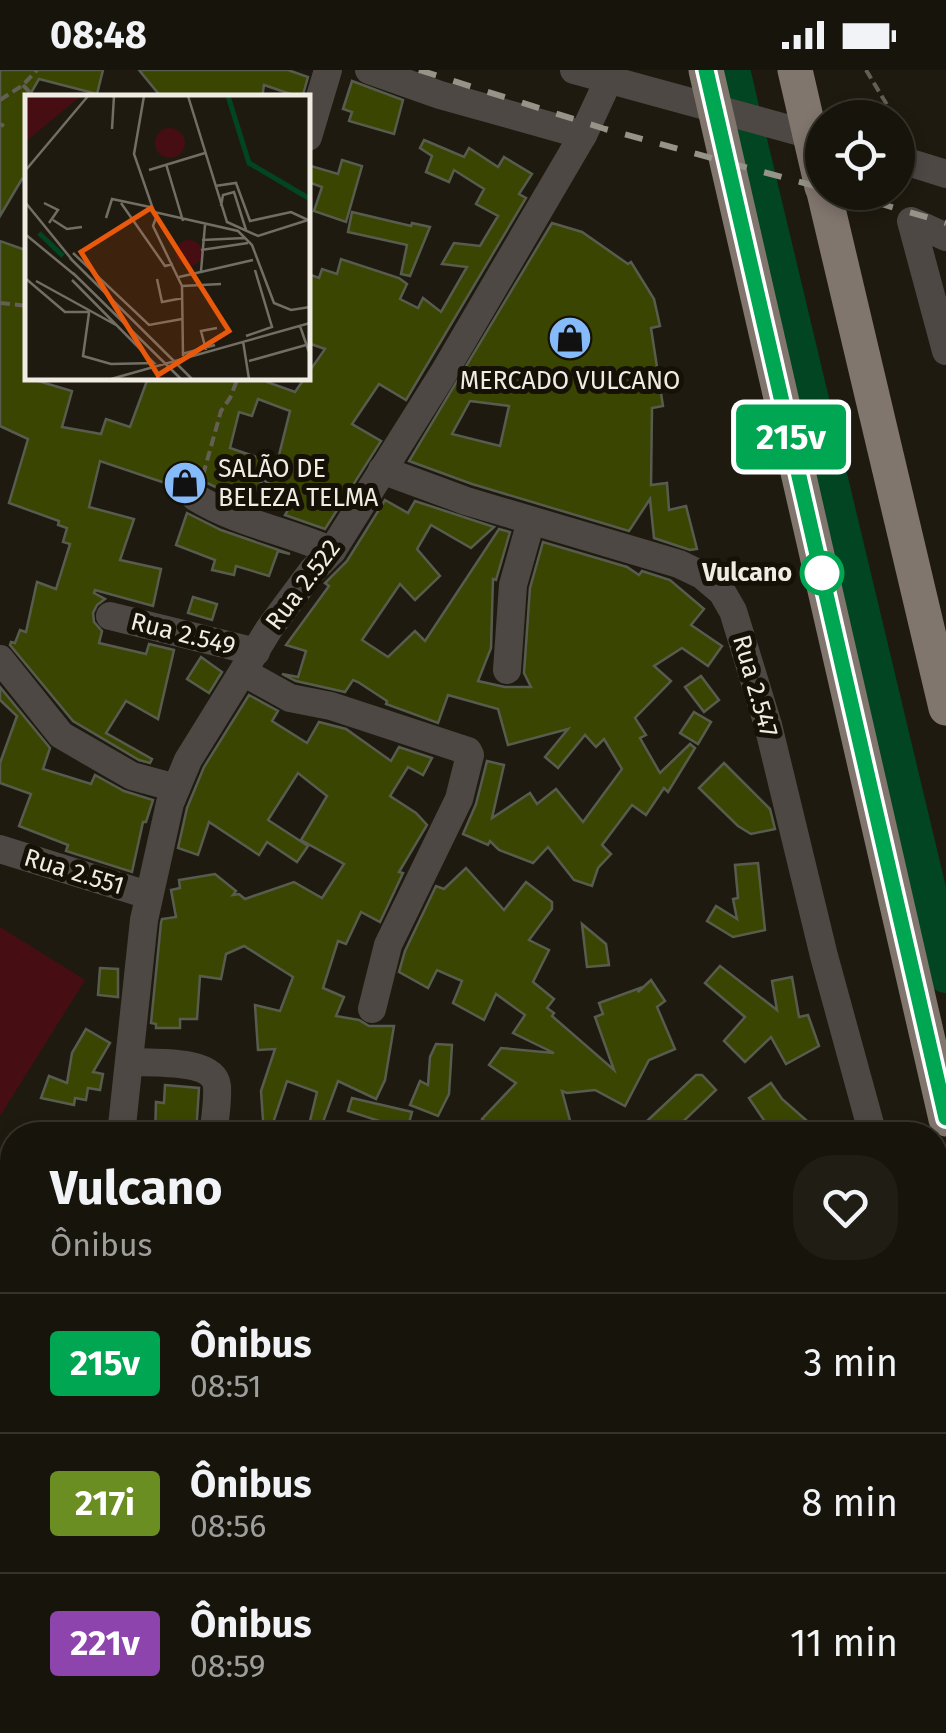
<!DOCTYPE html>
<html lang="pt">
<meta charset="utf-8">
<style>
body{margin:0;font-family:"Fira Sans",sans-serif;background:#201d14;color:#f1f3f6;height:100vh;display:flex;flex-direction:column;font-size:38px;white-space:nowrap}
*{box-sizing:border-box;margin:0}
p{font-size:32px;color:#9e9e9d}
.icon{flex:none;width:55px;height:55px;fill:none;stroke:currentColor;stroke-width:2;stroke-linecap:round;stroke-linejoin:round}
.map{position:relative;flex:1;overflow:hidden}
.sheet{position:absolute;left:0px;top:1052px;width:948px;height:612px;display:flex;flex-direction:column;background:#17140b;border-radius:40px 40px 0 0;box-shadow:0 5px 15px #0003,0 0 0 2px #36332c}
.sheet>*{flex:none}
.badge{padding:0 20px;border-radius:8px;font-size:35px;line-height:65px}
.fabs{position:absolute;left:805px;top:30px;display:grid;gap:20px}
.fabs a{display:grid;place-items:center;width:110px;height:110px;border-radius:50%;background:#17140b;box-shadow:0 5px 15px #0003,0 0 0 2px #36332c;font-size:50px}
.map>.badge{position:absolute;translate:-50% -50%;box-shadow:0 0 0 5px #fff}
.round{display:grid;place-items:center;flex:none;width:105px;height:105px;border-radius:40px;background:#201d14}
.summary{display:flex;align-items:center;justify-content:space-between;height:170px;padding:0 50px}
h1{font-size:48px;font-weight:700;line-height:75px}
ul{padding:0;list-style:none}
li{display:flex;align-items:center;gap:30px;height:140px;padding:0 50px;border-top:2px solid #36332c}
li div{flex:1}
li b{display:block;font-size:38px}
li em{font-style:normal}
li .badge{min-width:110px;font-weight:700;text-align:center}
.status{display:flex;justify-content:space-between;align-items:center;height:70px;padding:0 50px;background:#17140b;direction:ltr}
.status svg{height:28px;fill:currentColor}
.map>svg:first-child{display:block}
.green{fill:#460e12}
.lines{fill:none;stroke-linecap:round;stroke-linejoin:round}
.river{stroke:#014522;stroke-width:40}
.building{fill:#394500;stroke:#585c4f;stroke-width:2.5;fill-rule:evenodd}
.path{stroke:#635f55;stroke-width:4;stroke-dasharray:10 5;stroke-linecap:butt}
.minor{stroke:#4e4845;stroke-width:28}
.major{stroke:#81766e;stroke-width:35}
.rail{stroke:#969389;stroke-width:6;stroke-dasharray:18 18;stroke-linecap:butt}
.line-casing{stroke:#fff;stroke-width:22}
.line{stroke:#00a651;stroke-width:15}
.stop-dot{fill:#fff;stroke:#00a651;stroke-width:5}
.labels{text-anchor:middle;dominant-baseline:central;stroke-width:10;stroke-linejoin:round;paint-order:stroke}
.poi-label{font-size:25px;fill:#efece4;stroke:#161107}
.stop-label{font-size:25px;font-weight:bold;fill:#efece4;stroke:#161107;text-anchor:end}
.street-label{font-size:25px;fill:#efece4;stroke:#161107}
.inset-river{fill:none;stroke:#014522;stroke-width:5}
.inset-road{fill:none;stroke:#726e64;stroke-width:2.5}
.view{fill:#e8590c;fill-opacity:0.15;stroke:#e8590c;stroke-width:5}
.inset-edge{fill:none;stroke:#efece4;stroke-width:5}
</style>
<div class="status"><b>08:48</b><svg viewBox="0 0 49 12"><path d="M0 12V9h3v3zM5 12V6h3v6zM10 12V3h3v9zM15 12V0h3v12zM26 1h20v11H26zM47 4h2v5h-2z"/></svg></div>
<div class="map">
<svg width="946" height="1663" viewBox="0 0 946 1663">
<rect width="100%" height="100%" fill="#1f1a0f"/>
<path class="green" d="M0,857L85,910L0,1046Z"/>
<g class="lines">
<path class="river" d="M730,0L946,903"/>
</g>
<g class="building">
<path d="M0,0H103L97,24L39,9L28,28V112L22,109L0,146Z"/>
<path d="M139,0H288L308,7L302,28L264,15L262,28H162Z"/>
<path d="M352,11L403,30L394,64L349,51L352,42L343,39Z"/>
<path d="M424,70L464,87L469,78L498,97L504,87L532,104L519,124L526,128L406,330L379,314L352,354L381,371L325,459L285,445L295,428L263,410L247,432L203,411L187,412L180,418L100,391L89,437L134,449L120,490L161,499L153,536L95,520L94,523L105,529L97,535L93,543L94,552L102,561L99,573L146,584L149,574L174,580L158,649L126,631L106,663L152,689L150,693L139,690L73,651L10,575L11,572L15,573L20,560L26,562L37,512L56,519L70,474L63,472L67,458L58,455L59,451L9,433L28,369L0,356V171L28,181V308L72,321L62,357L101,364L106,349L130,357L148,308H268L267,312L295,322L325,279L308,273V204L319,208L322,199L337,204L341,189L399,208L407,214L400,229L418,238L423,228L441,242L467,197L442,194L454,173L480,176L498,146L476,134L484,119L454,100L449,112L426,102L432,86L420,78ZM258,329L290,341L278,389L263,386L262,389L230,378L239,342L252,346Z"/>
<path d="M342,90L362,96L346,152L314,141L322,117L308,112L311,96L338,104Z"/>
<path d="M352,142L411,156L412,153L430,157L410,206L401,204L407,175L348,162Z"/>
<path d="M552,153L582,162L628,194L631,192L654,229L660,256L651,258L663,336L652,338L651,415L667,413L669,440L686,436L697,479L690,480L654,468L650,429L629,461L472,414L409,391ZM470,331L509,336L500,376L452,364Z"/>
<path d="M385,430L408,443L415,431L494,457L471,478L431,455L417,479L440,506L415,530L400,514L362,570L388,587L415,561L425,571L499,459L510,462L496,510L493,509L491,578L478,611L505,617H531L524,603L530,518L543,472L627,497L639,505L642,501L670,510L704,539L691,555L722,576L708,596L682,578L654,596L671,611L635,648L646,665L640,668L660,703L690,674L695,678L668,722L664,718L646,745L632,735L602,775L611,784L598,798L592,816L574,810L548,777L533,793L499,780L490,771L488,775L463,764L476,734L487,691L504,695L492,748L530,723L537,734L556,719L583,752L622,699L604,669L596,677L585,665L558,698L545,687L568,659L508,675L498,639L448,625L438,653L386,634L387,631L358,612L353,610L345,622L296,611L282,604L298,607L306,581L286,575L329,516L325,513L347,491Z"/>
<path d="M187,443L221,460L290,484L278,481L269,506L236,496L234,505L212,500L215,490L176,475Z"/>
<path d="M193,527L217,534L212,550L188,543Z"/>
<path d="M201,587L222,602L209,623L187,609Z"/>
<path d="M701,606L719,630L704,642L685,617Z"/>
<path d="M0,617L50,678L43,699L91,714L95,705L124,721L153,730L146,752H143L132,802L66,781L68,775L19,756L31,724L0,713V693L17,646L0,630Z"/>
<path d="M249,625L278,641L272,651L307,673L319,652L346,659L391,691L399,677L432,688L423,705L408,697L390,726L416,743L427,755L399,802L403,803L380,852L361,842L346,874L338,871L323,918L344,927L336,946L359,950L369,956H394L385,1010L376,1029L338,1011L319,1063L308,1059L317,1022L287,1011L269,1065H264L261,1021L275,979L258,980L255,935L280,941L293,907L244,876L226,884L221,909L200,906L197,949H180V958H156V954L151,953L161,853L162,849L176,847L171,820L180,818L179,810L215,804L236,821L233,825L239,824L245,829L294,812L322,828L344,794L301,770L327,726L298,703L268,750L308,776L297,792L267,772L259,785L209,752L198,785L178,778L187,738L204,697Z"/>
<path d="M694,642L711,652L698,674L680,663Z"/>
<path d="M724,693L770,739L775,759L751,764L738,756L699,718Z"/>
<path d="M758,793L765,860L733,867L707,851L716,836L737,849L733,829L738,828L735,795Z"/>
<path d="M466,798L504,840L526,812L552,832V839L529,870L549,880L533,912L554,929L547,938L554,943L552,946L614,1000L595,947L603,944L599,933L640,918L638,922L651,910L665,931L657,937L675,979L649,990L625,1036L595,1020L567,1023L562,1021L574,1065H498L482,1049L516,1013L489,995L501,978L554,983L513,963L525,945L496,924L484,950L453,933L462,911L437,900L428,918L399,902L405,881L436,816L444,819Z"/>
<path d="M582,854L606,874L609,895L587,897Z"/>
<path d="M720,896L777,940L772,911L792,907L799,947L808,945L819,976L786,994L771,967L745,992L724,971L745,947L705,913Z"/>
<path d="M100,898L118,899V927L98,925Z"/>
<path d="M86,959L110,973L93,1002L103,1004L100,1020L88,1018L86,1030L75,1028L74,1035L41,1028L49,1006L67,1013L72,983Z"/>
<path d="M436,974L452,975L449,1024L438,1046L410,1035L420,1011L428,1015L430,987Z"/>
<path d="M696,1005H702L716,1020L669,1065H632Z"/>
<path d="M771,1013L782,1029L823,1065H774L749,1028Z"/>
<path d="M165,1015L199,1018L196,1065H155L156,1032L164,1033Z"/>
<path d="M352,1028L412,1042L407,1060L348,1041Z"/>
</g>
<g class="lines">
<g class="path">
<path d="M866,0L895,48"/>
<path d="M23,15L35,28"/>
<path d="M0,30L23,15L37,0"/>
<path d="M898,51L907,66"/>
<path d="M0,54L4,56"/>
<path d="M0,233L28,236"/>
<path d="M203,405L221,341L230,328L238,308"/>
<path d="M935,1473L946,1467"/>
<path d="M566,1663L567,1652"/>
<path d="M724,1663L733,1652"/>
</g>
<g class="minor">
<path d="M369,0L440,25L583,65"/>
<path d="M574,0L822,68"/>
<path d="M308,67L328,0"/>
<path d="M898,89L946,104"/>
<path d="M946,167L911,151L946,281"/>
<path d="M382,400L466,431L679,494L702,505L722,522L733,541L768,655L824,886L873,1065"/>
<path d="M195,427C237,453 287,461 332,481"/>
<path d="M110,546L256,582"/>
<path d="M0,589L61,665L132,706L176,718"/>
<path d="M507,600L513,515L531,451"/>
<path d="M243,602L290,628L331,636L468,681L470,685L459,729L388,875L372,939"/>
<path d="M0,779L148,825"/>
<path d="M130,992C152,993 214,989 217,1016C218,1031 215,1050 213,1065"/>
<path d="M121,1065L144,850L170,733L188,690L269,559L312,501L332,481L443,304L583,65L609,9"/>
<path d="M935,1297L946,1340"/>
<path d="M0,1480L12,1485"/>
<path d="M0,1551L12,1546"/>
<path d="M0,1614L5,1663"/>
<path d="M283,1652L284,1663"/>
</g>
<g class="major">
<path d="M706,0L946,1049"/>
<path d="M795,0L822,117"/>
<path d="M824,122L946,638"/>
</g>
<g class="rail">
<path d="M419,0L605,59L822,118"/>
<path d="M841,122L946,153"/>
</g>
</g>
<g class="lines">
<g class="line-casing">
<path id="line" d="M706,0L946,1048"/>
</g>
<use href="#line" class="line"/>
</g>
<defs>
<g id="shop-disc" transform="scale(2.25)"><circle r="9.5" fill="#85bbfb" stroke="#161107"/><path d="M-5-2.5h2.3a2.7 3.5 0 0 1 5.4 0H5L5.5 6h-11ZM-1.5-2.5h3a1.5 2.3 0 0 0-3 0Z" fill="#111"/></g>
</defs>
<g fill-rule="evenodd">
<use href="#shop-disc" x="570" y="268"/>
<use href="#shop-disc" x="185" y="413"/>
</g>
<circle class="stop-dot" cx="822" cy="503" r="20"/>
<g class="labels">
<g class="poi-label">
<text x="570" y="311">MERCADO VULCANO</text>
<text x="218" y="399" text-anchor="start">SALÃO DE<tspan x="218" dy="29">BELEZA TELMA</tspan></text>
</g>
<g class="stop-label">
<text x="792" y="503">Vulcano</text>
</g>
<g class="street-label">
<text transform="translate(303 515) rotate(-53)">Rua 2.522</text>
<text transform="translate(183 564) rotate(14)">Rua 2.549</text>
<text transform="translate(755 616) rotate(74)">Rua 2.547</text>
<text transform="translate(74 802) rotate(17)">Rua 2.551</text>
</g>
</g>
<g transform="translate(25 25)">
<rect width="285" height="285" fill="#1f1a0f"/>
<path d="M0,1H56L0,47ZM130 48a15 15 0 1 1 30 0a15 15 0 1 1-30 0ZM151 158a13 13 0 1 1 26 0a13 13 0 1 1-26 0Z" fill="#460e12"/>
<path class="inset-river" d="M203,1L224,68L285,104M14,138L38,161"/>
<path class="inset-road" d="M119,1L109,59L129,117L213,136L227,150L249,208L266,215L285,212M163,1L202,127L233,141L283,125M87,34L89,1M141,69L158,126M124,75L180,58M0,76L63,1M190,91L211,88L225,126L266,117L283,125M0,107L48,166M19,108L33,115L24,128M96,108L140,171L148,169M196,111L198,100L209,97L221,135M132,120L128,131L157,191L158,261M81,123L87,104L125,112M28,125L42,134L57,132M0,139L51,181M177,145L220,143M176,155L223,148M48,158L124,230L157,224M45,163L167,284M176,176L180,130M48,178L156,284M154,182L228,165M0,183L40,217H65M132,184L137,207L158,203M47,185L129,268L86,269L58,261L64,218M11,186L91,230M157,191L196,189M275,231L285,260M221,241L247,232L230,175M218,246L224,284M181,255L176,236L192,233M157,259L190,250M224,266L281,250M86,284L285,228"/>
<path class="view" d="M126,113L204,236L133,280L56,157Z"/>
<rect width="285" height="285" class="inset-edge"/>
</g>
</svg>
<div class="fabs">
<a><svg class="icon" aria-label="locate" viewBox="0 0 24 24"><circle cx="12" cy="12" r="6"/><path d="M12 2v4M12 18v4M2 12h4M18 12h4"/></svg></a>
</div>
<b class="badge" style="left:791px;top:367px;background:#00a651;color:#fff">215v</b>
<section class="sheet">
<div class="summary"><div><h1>Vulcano</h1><p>Ônibus</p></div><a class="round"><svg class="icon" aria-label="heart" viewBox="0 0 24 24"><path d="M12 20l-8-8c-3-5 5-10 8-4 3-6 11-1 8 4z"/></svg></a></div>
<ul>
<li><span class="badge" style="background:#00a651;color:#fff">215v</span><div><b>Ônibus</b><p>08:51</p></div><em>3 min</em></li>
<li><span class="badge" style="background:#6b8e23;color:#fff">217i</span><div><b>Ônibus</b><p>08:56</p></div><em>8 min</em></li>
<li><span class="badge" style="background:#8e44ad;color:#fff">221v</span><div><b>Ônibus</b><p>08:59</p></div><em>11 min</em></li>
</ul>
</section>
</div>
